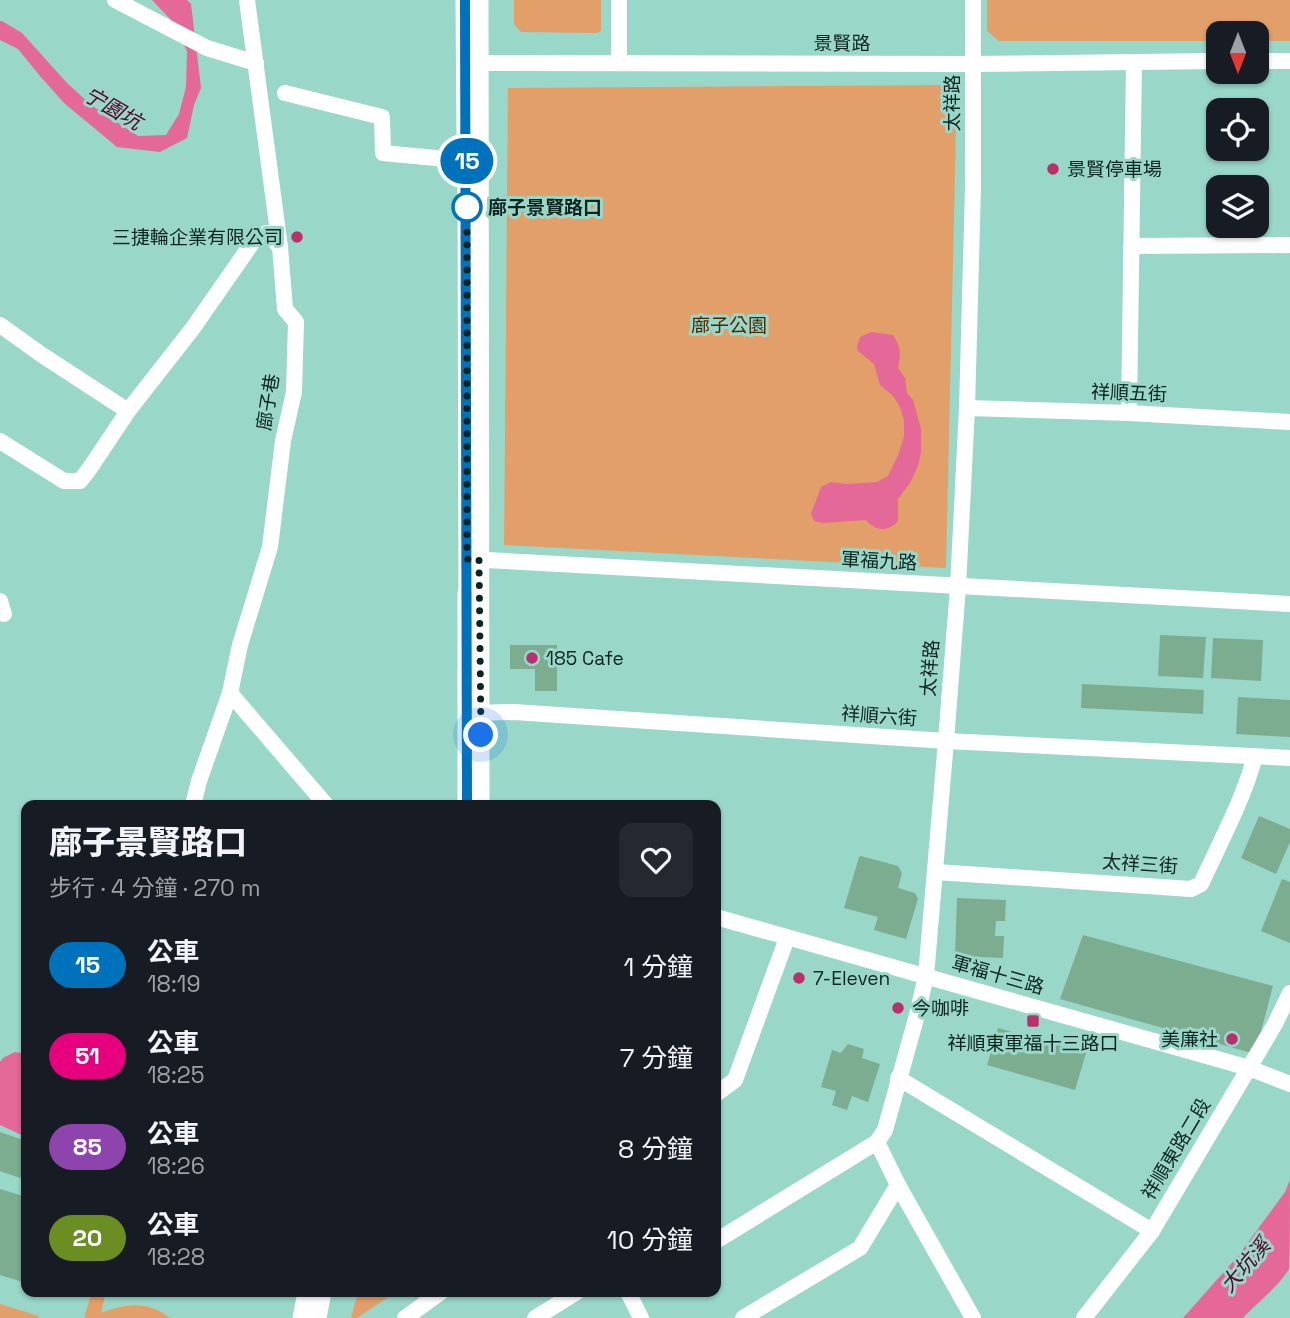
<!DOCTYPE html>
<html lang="zh-TW">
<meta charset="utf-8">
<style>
body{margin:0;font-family:"Space Grotesk","Noto Sans TC",sans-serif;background:#242831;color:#f1f3f6;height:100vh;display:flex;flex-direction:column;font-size:26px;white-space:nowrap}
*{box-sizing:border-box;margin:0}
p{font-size:23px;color:#9ea1a6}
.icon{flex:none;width:38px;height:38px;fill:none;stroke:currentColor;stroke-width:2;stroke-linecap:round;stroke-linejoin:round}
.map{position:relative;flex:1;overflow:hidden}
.side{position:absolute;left:21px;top:800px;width:700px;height:497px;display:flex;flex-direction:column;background:#171b24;border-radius:14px;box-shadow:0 2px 5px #0004}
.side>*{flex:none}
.badge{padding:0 14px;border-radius:23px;font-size:24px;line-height:46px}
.needle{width:46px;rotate:180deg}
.fabs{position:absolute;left:1206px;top:21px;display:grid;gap:14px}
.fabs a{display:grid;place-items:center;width:63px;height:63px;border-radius:14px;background:#171b24;box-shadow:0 2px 5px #0004;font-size:35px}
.you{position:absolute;width:35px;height:35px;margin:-18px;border:5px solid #fff;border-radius:50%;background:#1a73e8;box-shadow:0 0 0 10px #1a73e833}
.map>.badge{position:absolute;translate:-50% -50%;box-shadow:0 0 0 4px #fff}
.round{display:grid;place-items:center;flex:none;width:74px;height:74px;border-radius:14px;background:#242831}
.headline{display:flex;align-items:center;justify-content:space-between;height:119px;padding:0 28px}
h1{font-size:33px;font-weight:800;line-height:52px}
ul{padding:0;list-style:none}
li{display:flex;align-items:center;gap:21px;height:91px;padding:0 28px}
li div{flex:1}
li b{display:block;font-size:26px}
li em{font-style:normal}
li .badge{min-width:77px;font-weight:700;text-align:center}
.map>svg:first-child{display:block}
.green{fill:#e39f6a}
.water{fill:#e56998}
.building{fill:#7dad91}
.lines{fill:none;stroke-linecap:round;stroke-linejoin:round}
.minor{stroke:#fff;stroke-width:16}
.major{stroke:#fff;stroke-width:19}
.line-casing{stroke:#fff;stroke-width:16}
.line{stroke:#0072bc;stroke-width:10}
.walk{stroke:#0c2520;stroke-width:7;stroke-dasharray:0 12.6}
.poi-dot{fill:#b9306d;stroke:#99d7c9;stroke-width:2.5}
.stop-dot{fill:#fff;stroke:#0072bc;stroke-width:3.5}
.labels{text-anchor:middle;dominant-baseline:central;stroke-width:6;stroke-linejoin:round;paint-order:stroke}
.street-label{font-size:19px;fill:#0c2520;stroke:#99d7c9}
.poi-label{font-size:19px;fill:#0c2520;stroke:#99d7c9;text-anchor:start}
.stop-label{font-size:19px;font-weight:bold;fill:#0c2520;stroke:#99d7c9;text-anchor:start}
.park-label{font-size:19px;fill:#4e2700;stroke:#99d7c9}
.water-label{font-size:21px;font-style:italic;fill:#55042c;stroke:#99d7c9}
</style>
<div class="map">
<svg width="1290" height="1318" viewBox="0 0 1290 1318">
<rect width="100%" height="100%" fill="#99d7c9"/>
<g class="green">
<path d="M514,0H601V31L596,33L521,32L514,24Z"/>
<path d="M987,0H1290V41H1257L1256,33H1218V41H999L987,31Z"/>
<path d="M957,85L946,568L504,545L508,88Z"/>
<path d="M92,1292H106L101,1313C125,1304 147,1300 170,1318H84Z"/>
<path d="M358,1292H396L357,1318H351Z"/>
<path d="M0,1304L39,1316L38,1318H0Z"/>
</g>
<g class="water">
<path d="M152,0H187L191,4L201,88L194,105L187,138L160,152L117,147L64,103L40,76L18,49L0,40V21H2L22,33L67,83L91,105L138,136L166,135L179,114L186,87L187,51L173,22Z"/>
<path d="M871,332L893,335C901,347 901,354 898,368L905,378L907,393L913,400L921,429V453L918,466L910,483L898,499V521C888,532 876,532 866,520L823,523L814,521L811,514L821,487L831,482L846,484L877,482L888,476L899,453L904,436V421L900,407L893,396L880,385L874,364L858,351L857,346L860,337Z"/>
<path d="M15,1052L26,1054V1137L0,1125V1062L3,1058Z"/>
<path d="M1290,1180C1290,1194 1290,1261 1289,1269C1280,1285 1256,1304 1243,1318H1183L1238,1256L1285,1192Z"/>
</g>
<g class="building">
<path d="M1160,635L1206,637L1203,678L1158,676Z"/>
<path d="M1213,638L1263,640L1261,681L1211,678Z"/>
<path d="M510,645H557V691H535V669H510Z"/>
<path d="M1082,684L1204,690L1203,714L1081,708Z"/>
<path d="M1238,697L1290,700V737L1236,734Z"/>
<path d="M1259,816L1290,829V842L1276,874L1241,858Z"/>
<path d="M861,856L898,866L902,873L898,888L915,893L918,899L906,939L874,930L878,917L844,908L859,857Z"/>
<path d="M1282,879L1290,882V943L1261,931Z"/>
<path d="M957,898L1006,900L1005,921H996L995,936H1004L1003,958L955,956Z"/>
<path d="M1083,935L1273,986L1255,1054L1060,999Z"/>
<path d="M998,1028L1086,1053L1075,1090L987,1065Z"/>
<path d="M848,1044L864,1049L862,1058L880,1064L868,1102L852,1096L847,1110L832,1105L836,1091L821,1087L832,1050L841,1053Z"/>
<path d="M0,1132L26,1141V1180L0,1171Z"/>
<path d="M0,1189L26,1197V1283L0,1275Z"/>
</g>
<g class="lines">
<g class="minor">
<path d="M115,0L207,48L256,63"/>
<path d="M619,0V63"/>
<path d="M1256,61H1290"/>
<path d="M468,63L973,64L1218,61"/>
<path d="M285,93L382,117L383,153L467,161"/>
<path d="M1131,246L1290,245"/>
<path d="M0,325L42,355L128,411"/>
<path d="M967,408L1129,413L1290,422"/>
<path d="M1129,413L1134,63"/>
<path d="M0,441L64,481H80L90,468L128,411L193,328L257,236L267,233L280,247"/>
<path d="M467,559L1290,604"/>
<path d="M0,601L4,614"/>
<path d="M230,693L326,805"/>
<path d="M469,713L514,712L946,741L1290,758"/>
<path d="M193,805L199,781L230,693L240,645L270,547L283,441L294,392L296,322L285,309L280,247L247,0"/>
<path d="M936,872L1191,889L1201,884C1220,842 1243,801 1255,756"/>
<path d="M716,917L1249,1068L1290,1084"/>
<path d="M898,1078L1152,1231"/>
<path d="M716,1094L735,1080L787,938"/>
<path d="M877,1142L898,1185L973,1318"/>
<path d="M716,1241L877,1142L885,1130L917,1015L926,976L946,741L958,587L967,408L973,188V0"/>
<path d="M628,1292L641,1318"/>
<path d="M405,1318L441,1292"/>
<path d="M535,1318L577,1292"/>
<path d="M743,1318L860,1248L898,1185"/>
<path d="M1084,1318L1152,1231L1275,1024L1290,993"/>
</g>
<g class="major">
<path d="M465,0L466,139"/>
<path d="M479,0L480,805"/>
<path d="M467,593V805"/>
<path d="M302,1318L307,1292"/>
<path d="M317,1318L322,1292"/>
</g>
</g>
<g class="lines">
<g class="line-casing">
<path id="line" d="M465,0L467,805"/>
</g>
<use href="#line" class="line"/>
<path class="walk" d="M467,207V559H479L481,735"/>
</g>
<g class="poi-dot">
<circle cx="1053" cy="169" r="7"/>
<circle cx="297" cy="237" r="7"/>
<circle cx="532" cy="658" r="7"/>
<circle cx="799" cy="978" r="7"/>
<circle cx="898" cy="1008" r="7"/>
<rect x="1026" y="1014" width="14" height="14" rx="3.5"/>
<circle cx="1232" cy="1039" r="7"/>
</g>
<circle class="stop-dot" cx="467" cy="207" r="14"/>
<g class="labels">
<g class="street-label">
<text x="842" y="43">景賢路</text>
<text transform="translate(952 103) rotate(-90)">太祥路</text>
<text transform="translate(1129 393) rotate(2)">祥順五街</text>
<text transform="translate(268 402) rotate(-81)">廍子巷</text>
<text transform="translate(879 561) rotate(3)">軍福九路</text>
<text transform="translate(930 668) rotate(-86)">太祥路</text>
<text transform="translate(879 716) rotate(4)">祥順六街</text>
<text transform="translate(1140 864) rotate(4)">太祥三街</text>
<text transform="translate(998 975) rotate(16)">軍福十三路</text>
<text transform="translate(1176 1149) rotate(-59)">祥順東路二段</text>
</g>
<g class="poi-label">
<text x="1067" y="169">景賢停車場</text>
<text x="283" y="237" text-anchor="end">三捷輪企業有限公司</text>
<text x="546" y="658">185 Cafe</text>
<text x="813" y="978">7-Eleven</text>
<text x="912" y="1008">今咖啡</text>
<text x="1218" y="1039" text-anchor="end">美廉社</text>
<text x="1033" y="1043" text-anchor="middle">祥順東軍福十三路口</text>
</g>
<g class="stop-label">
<text x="488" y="207">廍子景賢路口</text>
</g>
<g class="park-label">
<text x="729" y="325">廍子公園</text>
</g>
<g class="water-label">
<text transform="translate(113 108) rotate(30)">宁園坑</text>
<text transform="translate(1245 1265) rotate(-49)">大坑溪</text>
</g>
</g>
</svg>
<div class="fabs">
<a><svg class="needle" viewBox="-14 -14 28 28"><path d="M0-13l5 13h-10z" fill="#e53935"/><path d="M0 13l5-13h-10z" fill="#9ea1a6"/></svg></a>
<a><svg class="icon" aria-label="locate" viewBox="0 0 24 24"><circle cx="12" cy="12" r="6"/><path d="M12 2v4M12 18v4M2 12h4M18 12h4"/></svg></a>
<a><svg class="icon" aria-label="layers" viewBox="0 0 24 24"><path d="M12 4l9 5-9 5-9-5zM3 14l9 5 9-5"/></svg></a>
</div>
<div class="you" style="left:481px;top:735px"></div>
<b class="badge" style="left:467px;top:161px;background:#0072bc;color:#fff">15</b>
<section class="side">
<div class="headline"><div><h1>廍子景賢路口</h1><p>步行 · 4 分鐘 · 270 m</p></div><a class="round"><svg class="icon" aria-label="heart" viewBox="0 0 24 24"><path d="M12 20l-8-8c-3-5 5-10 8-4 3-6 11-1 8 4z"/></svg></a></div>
<ul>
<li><span class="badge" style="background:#0072bc;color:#fff">15</span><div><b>公車</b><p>18:19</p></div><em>1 分鐘</em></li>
<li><span class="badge" style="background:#e6007e;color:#fff">51</span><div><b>公車</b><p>18:25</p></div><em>7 分鐘</em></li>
<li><span class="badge" style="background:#8e44ad;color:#fff">85</span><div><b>公車</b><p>18:26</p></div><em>8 分鐘</em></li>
<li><span class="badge" style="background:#6b8e23;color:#fff">20</span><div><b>公車</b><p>18:28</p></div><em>10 分鐘</em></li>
</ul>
</section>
</div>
